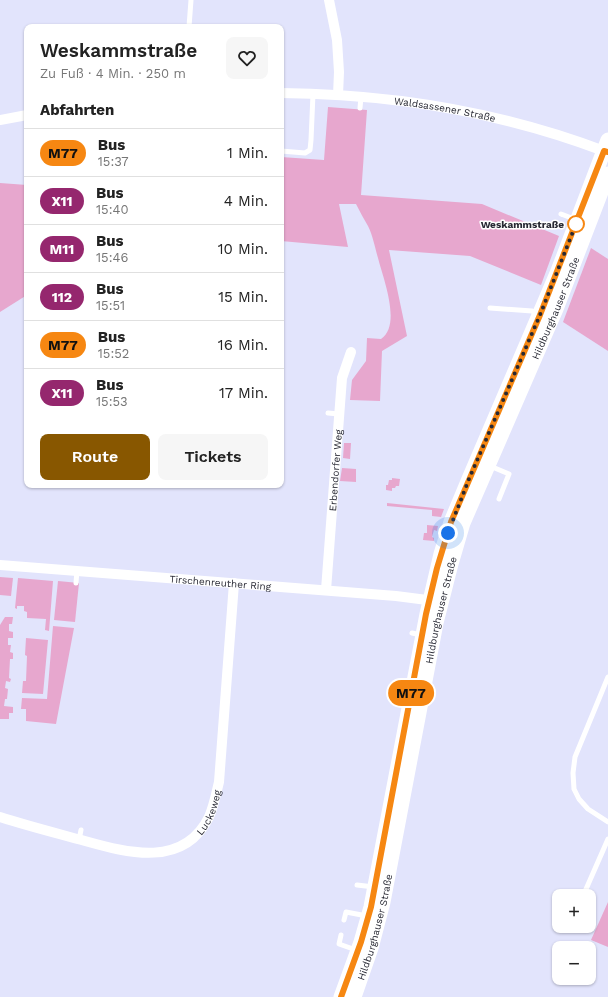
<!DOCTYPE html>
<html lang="de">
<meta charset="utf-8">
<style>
body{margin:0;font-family:"Work Sans",sans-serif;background:#f6f6f6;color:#222;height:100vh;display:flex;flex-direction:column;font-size:15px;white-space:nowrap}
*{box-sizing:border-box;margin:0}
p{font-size:13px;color:#767676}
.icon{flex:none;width:22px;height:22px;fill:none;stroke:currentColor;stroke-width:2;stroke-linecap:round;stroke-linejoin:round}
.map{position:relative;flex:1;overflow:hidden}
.details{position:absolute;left:24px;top:24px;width:260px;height:464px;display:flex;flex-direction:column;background:#fff;border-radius:8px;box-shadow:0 1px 3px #0004}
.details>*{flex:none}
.badge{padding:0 8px;border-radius:13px;font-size:14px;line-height:26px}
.buttons{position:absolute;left:552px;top:889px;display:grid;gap:8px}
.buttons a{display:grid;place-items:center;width:44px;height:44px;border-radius:8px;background:#fff;box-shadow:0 1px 3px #0004;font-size:20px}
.you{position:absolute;width:20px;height:20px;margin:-10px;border:3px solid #fff;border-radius:50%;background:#1a73e8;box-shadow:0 0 0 6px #1a73e833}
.map>.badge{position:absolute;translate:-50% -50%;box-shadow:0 0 0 2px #fff}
h2{padding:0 16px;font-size:15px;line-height:36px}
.round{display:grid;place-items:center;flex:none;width:42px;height:42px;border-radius:8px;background:#f6f6f6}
.overview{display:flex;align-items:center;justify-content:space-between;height:68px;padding:0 16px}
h1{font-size:19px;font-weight:600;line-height:30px}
.cta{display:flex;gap:8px;margin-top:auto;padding:8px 16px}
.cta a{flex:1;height:46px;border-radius:8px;background:#885700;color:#fff;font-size:16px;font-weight:600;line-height:46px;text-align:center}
.cta a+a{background:#f6f6f6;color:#222}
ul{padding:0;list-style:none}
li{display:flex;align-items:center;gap:12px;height:48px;padding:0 16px;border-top:1px solid #e0e0e0}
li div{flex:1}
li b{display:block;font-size:15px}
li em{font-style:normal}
li .badge{min-width:44px;font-weight:700;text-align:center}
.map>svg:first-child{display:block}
.green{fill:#e7a7ce}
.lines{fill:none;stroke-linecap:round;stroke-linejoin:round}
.service{stroke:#fff;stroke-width:5}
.minor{stroke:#fff;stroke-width:10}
.secondary{stroke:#fff;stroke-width:15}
.line-casing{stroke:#fff;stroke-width:9}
.line{stroke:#f68712;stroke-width:6}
.walk{stroke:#272833;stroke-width:4;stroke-dasharray:0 7.2}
.stop-dot{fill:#fff;stroke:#f68712;stroke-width:2}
.labels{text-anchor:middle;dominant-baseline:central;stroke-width:3;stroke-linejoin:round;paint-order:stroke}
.street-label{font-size:10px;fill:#272833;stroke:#fff}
.stop-label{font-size:10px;font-weight:bold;fill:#272833;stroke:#fff;text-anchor:end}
</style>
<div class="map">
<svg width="608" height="997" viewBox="0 0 608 997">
<rect width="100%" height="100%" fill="#e2e4fc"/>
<g class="green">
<path d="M328,107L367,110L361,195L482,204L559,236L541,285L470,256L389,250L407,336L382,351L380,401L350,400L352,380L366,361L367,338L381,339C402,325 383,278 378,258C375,248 373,236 368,226C364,219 360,212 356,204H339L348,247L281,241V157L324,160Z"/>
<path d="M0,183L27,185V295L0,312Z"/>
<path d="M591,248L608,259V351L563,322Z"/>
<path d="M344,443H351L350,459L343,458Z"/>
<path d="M342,468L356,469V482L340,481Z"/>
<path d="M392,478L400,479L399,486H396L395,488H392V491L386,490V485H388L389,480H392Z"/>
<path d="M387,503L444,509L441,517L432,516V510L387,506Z"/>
<path d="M427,525L438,526L437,531L434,530L432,537L434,538V541L423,540L424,533H427Z"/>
<path d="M0,577L13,578L11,596L0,595Z"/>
<path d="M18,578L53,581L49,631L45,630L46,619L27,618V612L24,611V606H17V609L15,608Z"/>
<path d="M58,581L79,583L75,622L54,620Z"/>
<path d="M5,617H13L12,624H9V631L13,632V638H8V645H11L10,652L13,653V659H10L9,678L11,679L10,682L6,681L5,688L8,689L7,699H5L4,706L13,707V713H9V719H0V625Z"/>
<path d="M53,626L74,628L56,724L26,721V709H21L22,698L47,699Z"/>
<path d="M26,638L48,640L43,694L22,693L23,681H26L27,656L25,655Z"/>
<path d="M608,902V947L591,940Z"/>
</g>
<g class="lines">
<g class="service">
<path d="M189,27L191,0"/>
<path d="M360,108L361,97"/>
<path d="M281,151L305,153L310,150L311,140L313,94"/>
<path d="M561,214L577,220"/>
<path d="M490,308L532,311L537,314"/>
<path d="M328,413L339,414"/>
<path d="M490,466L509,474L499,499"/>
<path d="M76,583L77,570"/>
<path d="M412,633L421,635"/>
<path d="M608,677L575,757L573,773L574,789L579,799L588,809L608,822"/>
<path d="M79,840L81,830"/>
<path d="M357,885L374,887"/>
<path d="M583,896L608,839"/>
<path d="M344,920L346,912L367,916"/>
<path d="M341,935L339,944L356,950"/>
</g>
<g class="minor">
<path d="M329,0L337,40L339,72L338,95"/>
<path id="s1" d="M281,93C391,94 501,112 604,151"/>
<path d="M0,120L27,115"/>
<path id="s2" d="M0,565L396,596L435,601"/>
<path id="s3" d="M326,590L342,378L351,352"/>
<path id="s4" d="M0,817C28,826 56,833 85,841C128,853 184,868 209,817C214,806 216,794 219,782L234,583"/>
</g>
<g class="secondary">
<path d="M341,997L361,942L371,907L427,614L441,554L451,522L469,479L558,271L608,140"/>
<path id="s5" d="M354,997L371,948L383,902L436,623L451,564L463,523L556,309L608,174"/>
</g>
</g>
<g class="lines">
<g class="line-casing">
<path id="line" d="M341,997L361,942L371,907L426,614L437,568L451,522L540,315L604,151L608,152"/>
</g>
<use href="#line" class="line"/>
<path class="walk" d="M448,533L469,479L540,315L576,224"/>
</g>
<circle class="stop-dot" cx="576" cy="224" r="8"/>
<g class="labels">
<g class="street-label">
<text stroke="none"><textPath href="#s1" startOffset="165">Waldsassener Straße</textPath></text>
<text stroke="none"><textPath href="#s5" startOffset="721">Hildburghauser Straße</textPath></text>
<text stroke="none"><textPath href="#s3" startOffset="120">Erbendorfer Weg</textPath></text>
<text stroke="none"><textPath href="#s2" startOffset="221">Tirschenreuther Ring</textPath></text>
<text stroke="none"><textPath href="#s5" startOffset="397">Hildburghauser Straße</textPath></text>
<text stroke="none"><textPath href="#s4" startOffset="232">Luckeweg</textPath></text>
<text stroke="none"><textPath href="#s5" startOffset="73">Hildburghauser Straße</textPath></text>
</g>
<g class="stop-label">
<text x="564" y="224">Weskammstraße</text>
</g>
</g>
</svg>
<div class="buttons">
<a>+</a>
<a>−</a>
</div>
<div class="you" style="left:448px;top:533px"></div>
<b class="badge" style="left:411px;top:693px;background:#f68712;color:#111">M77</b>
<section class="details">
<div class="overview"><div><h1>Weskammstraße</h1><p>Zu Fuß · 4 Min. · 250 m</p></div><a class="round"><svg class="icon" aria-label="heart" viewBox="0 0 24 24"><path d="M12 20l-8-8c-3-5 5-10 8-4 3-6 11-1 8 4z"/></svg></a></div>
<h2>Abfahrten</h2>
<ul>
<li><span class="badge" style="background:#f68712;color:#111">M77</span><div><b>Bus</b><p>15:37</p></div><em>1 Min.</em></li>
<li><span class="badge" style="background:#95276e;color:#fff">X11</span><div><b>Bus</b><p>15:40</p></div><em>4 Min.</em></li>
<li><span class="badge" style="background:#95276e;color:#fff">M11</span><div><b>Bus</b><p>15:46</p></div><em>10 Min.</em></li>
<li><span class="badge" style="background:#95276e;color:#fff">112</span><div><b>Bus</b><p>15:51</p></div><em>15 Min.</em></li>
<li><span class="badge" style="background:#f68712;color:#111">M77</span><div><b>Bus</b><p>15:52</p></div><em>16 Min.</em></li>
<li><span class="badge" style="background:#95276e;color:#fff">X11</span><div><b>Bus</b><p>15:53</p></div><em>17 Min.</em></li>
</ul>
<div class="cta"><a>Route</a><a>Tickets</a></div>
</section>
</div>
